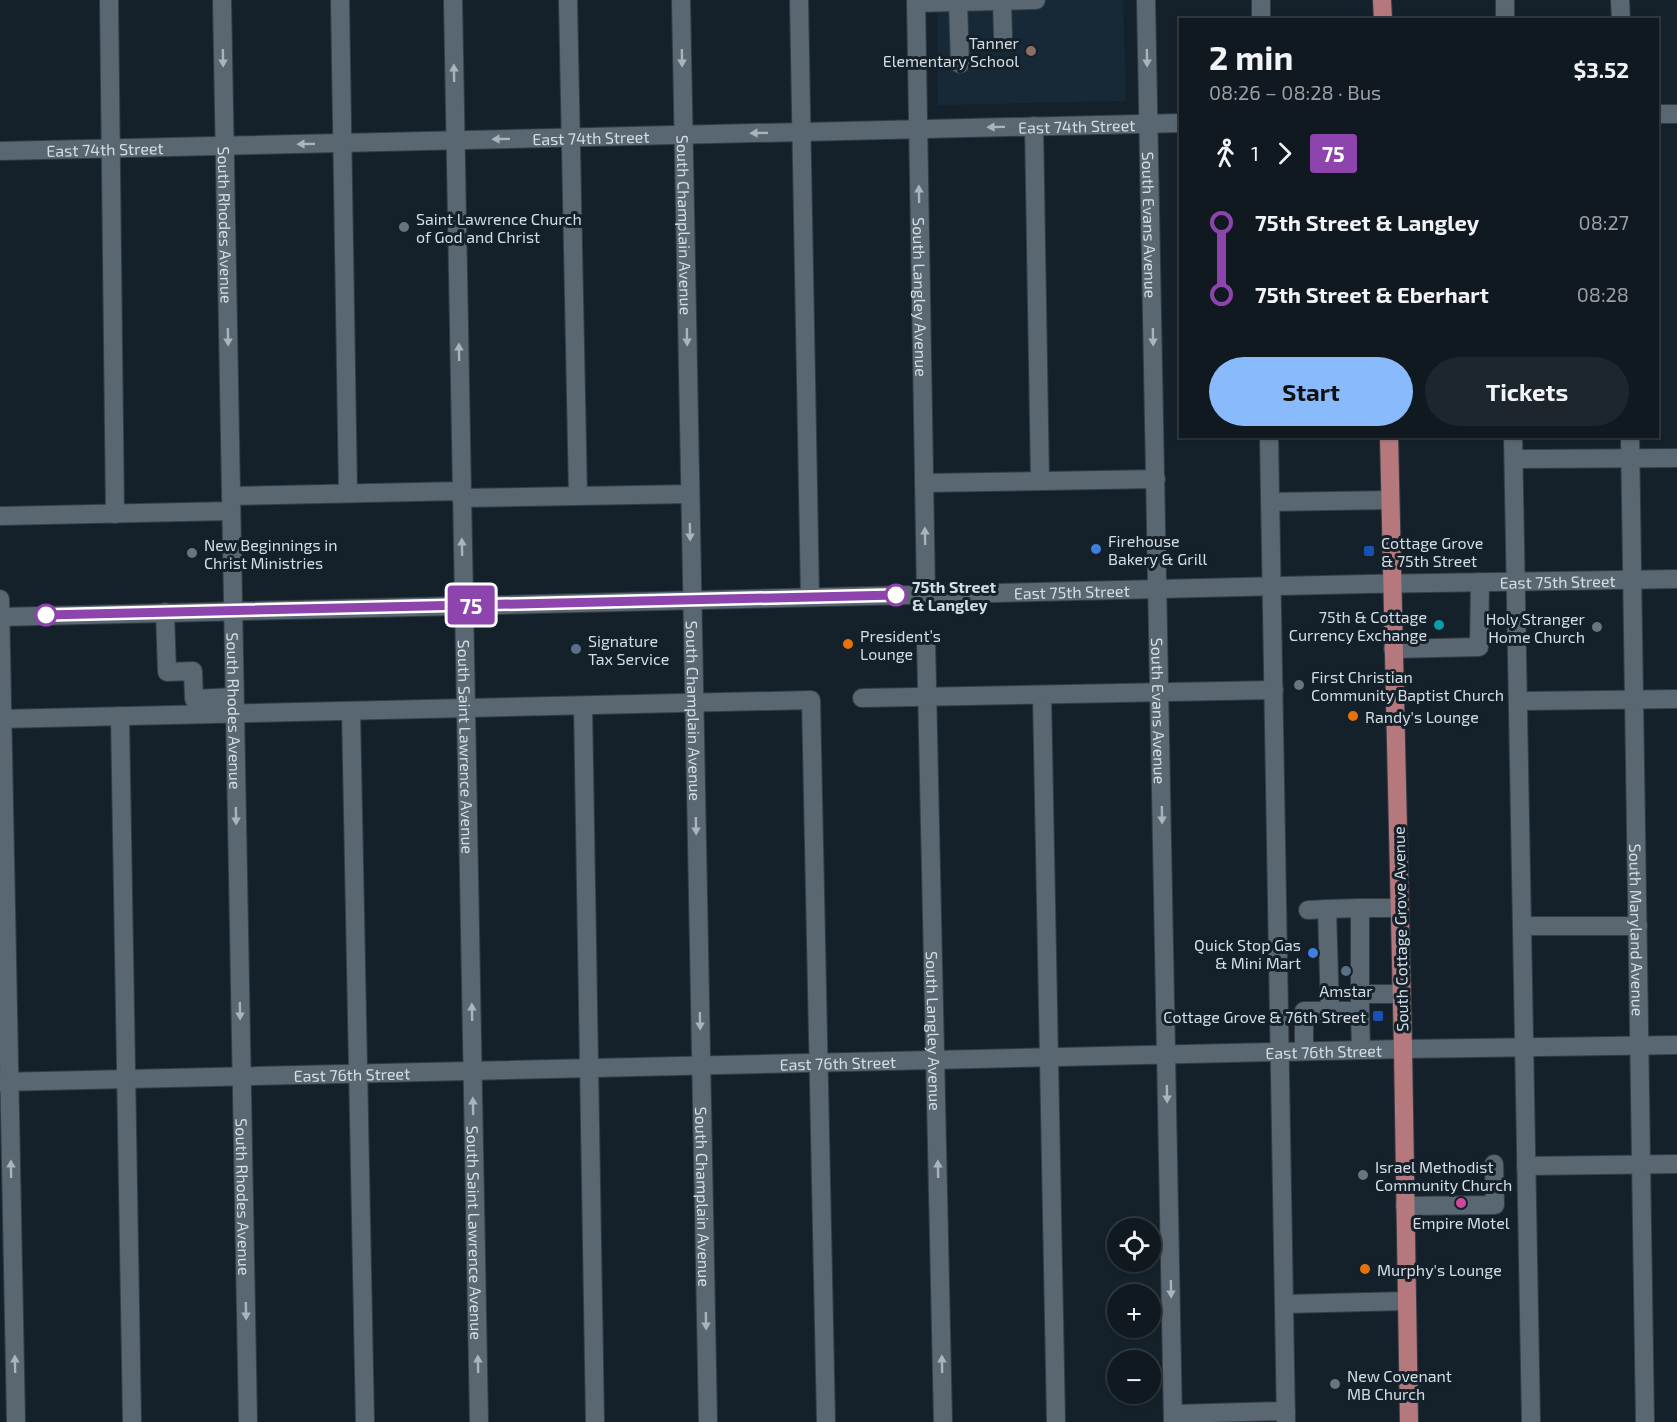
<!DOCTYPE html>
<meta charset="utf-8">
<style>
body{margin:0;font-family:"Exo 2",sans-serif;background:#1e262d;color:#f1f3f6;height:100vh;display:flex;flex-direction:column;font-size:22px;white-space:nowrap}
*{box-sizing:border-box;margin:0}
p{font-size:20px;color:#9ca0a5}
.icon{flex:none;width:33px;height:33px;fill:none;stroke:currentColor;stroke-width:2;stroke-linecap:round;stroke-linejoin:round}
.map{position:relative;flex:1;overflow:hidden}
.side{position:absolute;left:1179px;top:18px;width:480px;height:420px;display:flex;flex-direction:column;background:#101920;border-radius:0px;box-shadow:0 2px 4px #0004,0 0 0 2px #30383e}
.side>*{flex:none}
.badge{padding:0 12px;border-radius:4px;font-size:21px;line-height:39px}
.fabs{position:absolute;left:1107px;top:1218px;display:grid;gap:12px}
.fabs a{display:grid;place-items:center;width:54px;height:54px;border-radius:50%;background:#101920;box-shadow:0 2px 4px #0004,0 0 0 2px #30383e;font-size:30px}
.map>.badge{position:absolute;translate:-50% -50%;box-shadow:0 0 0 3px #fff}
.legs{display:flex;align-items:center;gap:9px;height:66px;padding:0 30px;font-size:20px}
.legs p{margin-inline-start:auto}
.overview{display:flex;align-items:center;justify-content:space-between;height:102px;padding:0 30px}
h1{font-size:33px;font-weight:700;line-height:45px}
.primary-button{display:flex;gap:12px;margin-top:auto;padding:12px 30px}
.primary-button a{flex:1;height:69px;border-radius:36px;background:#89bafc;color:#111;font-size:24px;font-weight:700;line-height:69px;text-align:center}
.primary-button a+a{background:#1e262d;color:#f1f3f6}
ul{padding:0 30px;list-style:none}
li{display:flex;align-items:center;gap:21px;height:72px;font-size:22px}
li i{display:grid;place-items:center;width:9px;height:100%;margin:0 8px;background:currentColor}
li i::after{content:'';width:15px;height:15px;margin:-8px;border:4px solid;border-radius:50%;background:#101920}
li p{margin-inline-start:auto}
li:first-child i{background:linear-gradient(#0000 50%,currentColor 0)}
li:last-child i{background:linear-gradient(currentColor 50%,#0000 0)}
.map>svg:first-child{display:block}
.built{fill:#172937}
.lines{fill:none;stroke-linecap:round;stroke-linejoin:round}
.minor-casing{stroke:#353d44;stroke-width:20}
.major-casing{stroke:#353d44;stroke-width:20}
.minor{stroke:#596772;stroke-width:18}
.major{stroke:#b5787c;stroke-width:18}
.oneway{fill:#aab4bc}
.line-1-casing{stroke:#fff;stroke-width:14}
.line-1{stroke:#8e44ad;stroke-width:9}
.education-dot{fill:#8d6e63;stroke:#15212a;stroke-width:2}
.worship-dot{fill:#6b7280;stroke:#15212a;stroke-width:2}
.shop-dot{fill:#3f7fe0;stroke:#15212a;stroke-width:2}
.transit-dot{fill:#1a4fb4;stroke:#15212a;stroke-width:2}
.stop-1-dot{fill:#fff;stroke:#8e44ad;stroke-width:3}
.culture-dot{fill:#0f9aa8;stroke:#15212a;stroke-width:2}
.food-dot{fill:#e8710a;stroke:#15212a;stroke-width:2}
.service-dot{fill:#5c6f8a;stroke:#15212a;stroke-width:2}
.hotel-dot{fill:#d1479c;stroke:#15212a;stroke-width:2}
.labels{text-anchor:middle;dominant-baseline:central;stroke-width:6;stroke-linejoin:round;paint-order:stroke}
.poi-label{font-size:16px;fill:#d5dde4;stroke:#15212a;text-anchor:start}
.street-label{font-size:16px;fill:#d5dde4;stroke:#15212a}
.stop-label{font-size:16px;font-weight:bold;fill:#d5dde4;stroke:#15212a;text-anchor:start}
</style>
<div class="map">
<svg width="1677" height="1422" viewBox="0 0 1677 1422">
<rect width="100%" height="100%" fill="#15212a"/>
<path class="built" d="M937,0H1123L1126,101L938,105Z"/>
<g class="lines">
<g class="minor-casing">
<g id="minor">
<path d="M109,0L115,514"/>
<path id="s1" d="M222,0L248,1422"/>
<path d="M340,0L348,493"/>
<path id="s2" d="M453,0L479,1422"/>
<path d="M568,0L578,495"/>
<path id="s3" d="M681,0L708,1422"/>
<path d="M799,0L810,597"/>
<path id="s4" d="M916,0L926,594"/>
<path id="s5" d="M1146,0L1173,1422"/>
<path d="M1261,0V20"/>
<path d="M1505,0V20"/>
<path d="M1620,0L1621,20"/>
<path d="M1002,1L1003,36"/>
<path d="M958,2L960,64"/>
<path d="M916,3L1036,0"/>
<path d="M1658,114H1677"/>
<path d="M1034,126L1040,481"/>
<path id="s6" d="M0,151L1180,123"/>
<path d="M1269,436L1286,1422"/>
<path d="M1513,436L1531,1422"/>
<path id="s7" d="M1630,436L1645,1422"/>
<path d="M1514,459L1677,458"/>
<path d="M924,483L1156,479"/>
<path d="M231,496L461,491"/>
<path d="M461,498L690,494"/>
<path d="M1270,502L1390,500"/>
<path d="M0,516L231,511"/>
<path d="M0,599L16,1422"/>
<path d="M165,612L167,672L193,671L194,699L234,697"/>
<path id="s8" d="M0,617L1366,584L1677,579"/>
<path id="s9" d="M926,641L943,1422"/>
<path d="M1393,649L1479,647L1480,582"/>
<path d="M1042,695L1056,1422"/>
<path d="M862,698L1274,690"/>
<path d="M1518,701L1677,699"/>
<path d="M583,706L595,1422"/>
<path d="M351,711L365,1422"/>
<path d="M120,716L132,1422"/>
<path d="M0,719L811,700L826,1422"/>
<path d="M1308,910L1327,909"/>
<path d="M1522,926H1638"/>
<path d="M1360,994H1402"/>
<path d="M1330,1011L1327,909L1360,908"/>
<path d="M1360,1011V908H1400"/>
<path d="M1304,1051V1011H1360L1361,1050"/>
<path id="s10" d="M0,1082L1403,1049L1677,1045"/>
<path d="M1526,1166L1677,1164"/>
<path d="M1405,1206L1495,1205L1494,1164"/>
<path d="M1285,1304L1407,1301"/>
<path d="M1173,1414L1286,1411"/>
</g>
</g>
<g class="major-casing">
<g id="major">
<path d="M1382,0L1383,20"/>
<path d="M1389,436L1403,1049L1409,1422"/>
</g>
</g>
<use href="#minor" class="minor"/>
<use href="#major" class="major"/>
</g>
<defs><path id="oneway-solid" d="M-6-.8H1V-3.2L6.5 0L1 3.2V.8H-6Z" transform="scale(1.5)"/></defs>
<g class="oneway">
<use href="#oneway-solid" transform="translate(223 58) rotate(89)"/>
<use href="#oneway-solid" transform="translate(682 58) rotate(89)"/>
<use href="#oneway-solid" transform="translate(1147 58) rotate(89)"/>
<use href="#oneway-solid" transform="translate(454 73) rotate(-91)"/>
<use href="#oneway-solid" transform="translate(996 127) rotate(179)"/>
<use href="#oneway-solid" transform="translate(759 133) rotate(179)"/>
<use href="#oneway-solid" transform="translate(501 139) rotate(179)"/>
<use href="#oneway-solid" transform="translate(306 144) rotate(179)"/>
<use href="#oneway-solid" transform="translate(919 194) rotate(-91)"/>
<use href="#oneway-solid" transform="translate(228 337) rotate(89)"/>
<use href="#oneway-solid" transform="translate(687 337) rotate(89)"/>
<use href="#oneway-solid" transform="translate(1153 337) rotate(89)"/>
<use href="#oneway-solid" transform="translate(459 352) rotate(-91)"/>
<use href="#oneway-solid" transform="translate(690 532) rotate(89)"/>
<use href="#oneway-solid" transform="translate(925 536) rotate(-91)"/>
<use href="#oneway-solid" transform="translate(462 547) rotate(-91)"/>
<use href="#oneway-solid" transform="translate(1162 815) rotate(89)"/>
<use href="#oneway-solid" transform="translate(236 816) rotate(89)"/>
<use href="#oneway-solid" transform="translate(696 826) rotate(89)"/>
<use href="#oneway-solid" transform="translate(240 1011) rotate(89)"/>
<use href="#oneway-solid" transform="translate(472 1012) rotate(-91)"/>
<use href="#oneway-solid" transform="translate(700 1021) rotate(89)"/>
<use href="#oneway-solid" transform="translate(1167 1094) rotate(89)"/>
<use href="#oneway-solid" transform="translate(473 1106) rotate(-91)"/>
<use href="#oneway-solid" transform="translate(11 1169) rotate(-91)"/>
<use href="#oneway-solid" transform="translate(938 1169) rotate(-91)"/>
<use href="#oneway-solid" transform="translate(1171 1289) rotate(89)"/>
<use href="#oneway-solid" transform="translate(246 1311) rotate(89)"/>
<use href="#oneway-solid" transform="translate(706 1321) rotate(89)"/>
<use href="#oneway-solid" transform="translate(15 1364) rotate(-91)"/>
<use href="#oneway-solid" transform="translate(478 1364) rotate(-91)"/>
<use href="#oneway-solid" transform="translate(942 1364) rotate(-91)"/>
</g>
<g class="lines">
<g class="line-1-casing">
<path id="line-1" d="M46,615L896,595"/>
</g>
<use href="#line-1" class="line-1"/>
</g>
<circle class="education-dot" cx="1031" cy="51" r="6"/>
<g class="worship-dot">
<circle cx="404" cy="227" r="6"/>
<circle cx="192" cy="553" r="6"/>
<circle cx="1597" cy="627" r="6"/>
<circle cx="1299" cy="685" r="6"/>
<circle cx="1363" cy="1175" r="6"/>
<circle cx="1335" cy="1384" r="6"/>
</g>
<g class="shop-dot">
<circle cx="1096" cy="549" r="6"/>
<circle cx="1313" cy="953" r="6"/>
</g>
<g class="transit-dot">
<rect x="1363" y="545" width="12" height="12" rx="3"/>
<rect x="1372" y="1010" width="12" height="12" rx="3"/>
</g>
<g class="stop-1-dot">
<circle cx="896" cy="595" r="10"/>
<circle cx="46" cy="615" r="10"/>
</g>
<circle class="culture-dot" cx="1439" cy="625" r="6"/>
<g class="food-dot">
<circle cx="848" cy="644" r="6"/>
<circle cx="1353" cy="716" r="6"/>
<circle cx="1365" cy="1269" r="6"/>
</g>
<g class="service-dot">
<circle cx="576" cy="649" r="6"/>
<circle cx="1346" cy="971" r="6"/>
</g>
<circle class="hotel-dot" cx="1461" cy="1203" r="6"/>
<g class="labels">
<g class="poi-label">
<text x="1019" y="42" text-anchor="end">Tanner<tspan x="1019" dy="18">Elementary School</tspan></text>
<text x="416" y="218">Saint Lawrence Church<tspan x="416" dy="18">of God and Christ</tspan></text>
<text x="1108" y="540">Firehouse<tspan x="1108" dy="18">Bakery &amp; Grill</tspan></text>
<text x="1381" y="542">Cottage Grove<tspan x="1381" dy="18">&amp; 75th Street</tspan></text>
<text x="204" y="544">New Beginnings in<tspan x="204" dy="18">Christ Ministries</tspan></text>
<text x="1427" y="616" text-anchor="end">75th &amp; Cottage<tspan x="1427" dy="18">Currency Exchange</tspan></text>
<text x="1585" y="618" text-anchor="end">Holy Stranger<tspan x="1585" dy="18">Home Church</tspan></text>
<text x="860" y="635">President’s<tspan x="860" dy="18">Lounge</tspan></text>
<text x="588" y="640">Signature<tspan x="588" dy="18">Tax Service</tspan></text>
<text x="1311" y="676">First Christian<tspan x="1311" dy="18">Community Baptist Church</tspan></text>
<text x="1365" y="716">Randy's Lounge</text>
<text x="1301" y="944" text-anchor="end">Quick Stop Gas<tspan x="1301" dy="18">&amp; Mini Mart</tspan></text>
<text x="1346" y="990" text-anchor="middle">Amstar</text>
<text x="1366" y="1016" text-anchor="end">Cottage Grove &amp; 76th Street</text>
<text x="1375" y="1166">Israel Methodist<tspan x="1375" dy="18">Community Church</tspan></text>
<text x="1461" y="1222" text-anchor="middle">Empire Motel</text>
<text x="1377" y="1269">Murphy's Lounge</text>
<text x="1347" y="1375">New Covenant<tspan x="1347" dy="18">MB Church</tspan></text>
</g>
<g class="street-label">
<text stroke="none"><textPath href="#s6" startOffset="1077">East 74th Street</textPath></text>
<text stroke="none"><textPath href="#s6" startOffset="591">East 74th Street</textPath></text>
<text stroke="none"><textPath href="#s6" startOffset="105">East 74th Street</textPath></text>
<text stroke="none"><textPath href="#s1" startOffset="225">South Rhodes Avenue</textPath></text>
<text stroke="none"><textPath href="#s3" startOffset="225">South Champlain Avenue</textPath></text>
<text stroke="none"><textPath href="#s5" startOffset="225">South Evans Avenue</textPath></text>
<text stroke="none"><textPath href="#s4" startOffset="297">South Langley Avenue</textPath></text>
<text stroke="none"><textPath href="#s8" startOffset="1558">East 75th Street</textPath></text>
<text stroke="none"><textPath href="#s8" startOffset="1072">East 75th Street</textPath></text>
<text stroke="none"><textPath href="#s1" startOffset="711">South Rhodes Avenue</textPath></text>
<text stroke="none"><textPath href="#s3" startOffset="711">South Champlain Avenue</textPath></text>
<text stroke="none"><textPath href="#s5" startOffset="711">South Evans Avenue</textPath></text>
<text stroke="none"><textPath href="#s2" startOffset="747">South Saint Lawrence Avenue</textPath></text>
<text transform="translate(1400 929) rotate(-91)">South Cottage Grove Avenue</text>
<text stroke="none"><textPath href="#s7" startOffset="494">South Maryland Avenue</textPath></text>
<text stroke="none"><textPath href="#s9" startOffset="390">South Langley Avenue</textPath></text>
<text stroke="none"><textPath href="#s10" startOffset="1324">East 76th Street</textPath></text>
<text stroke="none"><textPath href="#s10" startOffset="838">East 76th Street</textPath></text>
<text stroke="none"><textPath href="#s10" startOffset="352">East 76th Street</textPath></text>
<text stroke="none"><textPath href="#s1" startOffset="1197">South Rhodes Avenue</textPath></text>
<text stroke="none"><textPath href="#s3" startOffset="1197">South Champlain Avenue</textPath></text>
<text stroke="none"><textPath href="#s2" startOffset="1233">South Saint Lawrence Avenue</textPath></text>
</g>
<g class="stop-label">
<text x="912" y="586">75th Street<tspan x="912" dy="18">&amp; Langley</tspan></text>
</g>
</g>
</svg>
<div class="fabs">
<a><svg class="icon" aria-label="locate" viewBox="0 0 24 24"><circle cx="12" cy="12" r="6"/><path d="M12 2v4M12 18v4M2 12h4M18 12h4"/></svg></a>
<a>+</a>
<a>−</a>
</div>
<b class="badge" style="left:471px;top:605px;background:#8e44ad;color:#fff">75</b>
<section class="side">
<div class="overview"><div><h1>2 min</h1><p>08:26 – 08:28 · Bus</p></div><b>$3.52</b></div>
<div class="legs"><svg class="icon" aria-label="walk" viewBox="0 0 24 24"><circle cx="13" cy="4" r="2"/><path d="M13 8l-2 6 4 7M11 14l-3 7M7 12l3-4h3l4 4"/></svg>1<svg class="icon" aria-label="forward" viewBox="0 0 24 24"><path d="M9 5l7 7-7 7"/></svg><b class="badge" style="background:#8e44ad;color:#fff">75</b></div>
<ul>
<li><i style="color:#8e44ad"></i><b>75th Street &amp; Langley</b><p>08:27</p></li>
<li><i style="color:#8e44ad"></i><b>75th Street &amp; Eberhart</b><p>08:28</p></li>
</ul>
<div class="primary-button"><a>Start</a><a>Tickets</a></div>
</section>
</div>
